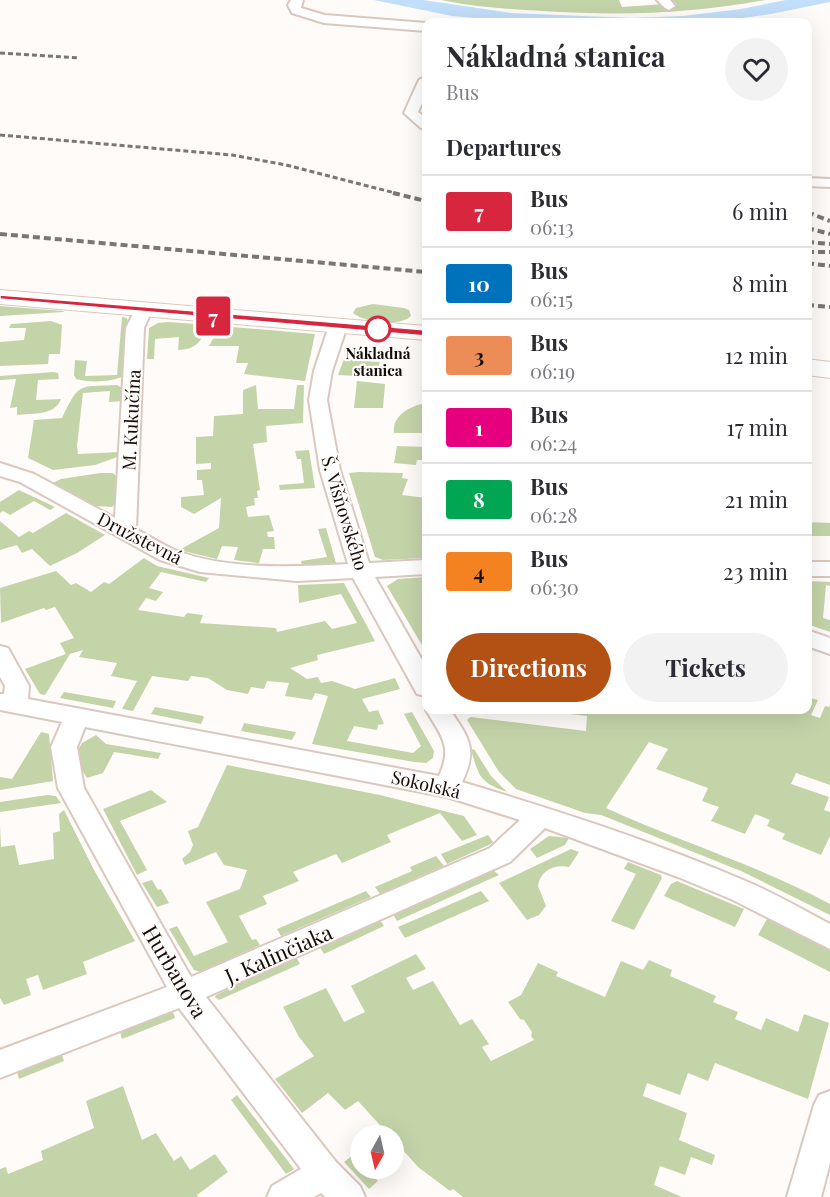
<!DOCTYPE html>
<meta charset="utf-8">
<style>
body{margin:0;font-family:"Playfair Display",serif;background:#f2f2f3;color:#2b2b33;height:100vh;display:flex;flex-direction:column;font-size:22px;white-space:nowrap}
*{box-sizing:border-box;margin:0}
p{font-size:20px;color:#7c7c81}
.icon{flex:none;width:33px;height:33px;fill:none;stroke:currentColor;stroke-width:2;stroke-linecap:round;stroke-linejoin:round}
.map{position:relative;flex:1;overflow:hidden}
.side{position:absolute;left:422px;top:18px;width:390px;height:696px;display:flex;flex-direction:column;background:#fff;border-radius:12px;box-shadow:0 6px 24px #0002}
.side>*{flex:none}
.badge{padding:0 12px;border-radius:4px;font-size:21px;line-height:39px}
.needle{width:39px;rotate:188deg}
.fabs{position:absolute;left:350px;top:1125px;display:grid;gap:12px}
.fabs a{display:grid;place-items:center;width:54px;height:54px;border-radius:50%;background:#fff;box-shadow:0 6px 24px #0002;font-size:30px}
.map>.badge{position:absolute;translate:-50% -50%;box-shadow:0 0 0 3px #fff}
h2{padding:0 24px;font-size:22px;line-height:54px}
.round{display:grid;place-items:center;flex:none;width:63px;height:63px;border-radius:32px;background:#f2f2f3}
.headline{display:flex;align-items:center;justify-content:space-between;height:102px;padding:0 24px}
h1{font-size:28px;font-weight:700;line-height:45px}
.cta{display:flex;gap:12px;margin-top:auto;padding:12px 24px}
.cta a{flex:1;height:69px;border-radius:36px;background:#b35014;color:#fff;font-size:24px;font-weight:700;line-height:69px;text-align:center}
.cta a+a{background:#f2f2f3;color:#2b2b33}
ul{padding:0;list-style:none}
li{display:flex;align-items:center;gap:18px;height:72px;padding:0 24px;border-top:2px solid #e1e1e2}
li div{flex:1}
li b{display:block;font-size:22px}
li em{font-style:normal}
li .badge{min-width:66px;font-weight:700;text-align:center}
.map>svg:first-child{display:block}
.green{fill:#c4d4a9}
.water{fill:#c1defa}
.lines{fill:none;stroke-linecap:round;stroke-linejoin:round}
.street-casing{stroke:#dac8be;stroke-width:4}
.secondary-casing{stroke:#dac8be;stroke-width:2}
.street{fill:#fff;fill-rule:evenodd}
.secondary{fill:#fff;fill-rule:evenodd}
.rail-far1{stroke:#7b7573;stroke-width:3;stroke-dasharray:5 3;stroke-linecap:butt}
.rail{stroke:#7b7573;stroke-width:4;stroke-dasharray:7 4;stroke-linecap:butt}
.line{fill:#d7263d;stroke:#fff;stroke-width:1.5}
.stop-dot{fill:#fff;stroke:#d7263d;stroke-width:3}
.labels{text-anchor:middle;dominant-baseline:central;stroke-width:4.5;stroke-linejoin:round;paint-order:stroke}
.far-stop-label{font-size:15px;font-weight:bold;fill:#130d0a;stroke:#fffbf9}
.street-label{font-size:18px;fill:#130d0a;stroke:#fffbf9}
.near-street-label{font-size:21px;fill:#130d0a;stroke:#fffbf9}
</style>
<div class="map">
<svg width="830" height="1197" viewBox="0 0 830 1197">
<rect width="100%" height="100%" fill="#fffbf9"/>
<g class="green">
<path d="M441,0H619L622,7L664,4L672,6L677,4L668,0H766C687,14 622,16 542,11C508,9 474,7 441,0Z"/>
<path d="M373,304L404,308L409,310L411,316C400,327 365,323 353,313L356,308Z"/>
<path d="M0,306L63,311L64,312L0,316Z"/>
<path d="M122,317L127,318L129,326L124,376C112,382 89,383 76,379L74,375L75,360L87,361L85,376L117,375Z"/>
<path d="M51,321L62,325L60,354H49L48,364L0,366V342L24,340L26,328H9L11,324Z"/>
<path d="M168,322L210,325C199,341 199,349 178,350L179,337L155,339L154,359H147L149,328L158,323Z"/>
<path d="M220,326L315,334L305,381L244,374L248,363H236L239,346H209Z"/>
<path d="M344,359L380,362L375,377L338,375Z"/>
<path d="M53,372L58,373L59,379L38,380L36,400L61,399C55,416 32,413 17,415V407L10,408L16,379L0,380V376Z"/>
<path d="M357,381L385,384L383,408H354Z"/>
<path d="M117,385L124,389L123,401L109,402L110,391L83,393L77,446L78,454L119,452L117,457L95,465L53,470L28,458L34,420L62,418C80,382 77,387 117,385Z"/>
<path d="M256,385L258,409H294L297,385H304L303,423L266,426L267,442L253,444L260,490L257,491L258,498H254L255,505L246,507L248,517L269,515L274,531L267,532L268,537H274L275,549H263L259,563L234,560L238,547L222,546L217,559L179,550L219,528L221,498L194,514L181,507V497L204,495L202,480H197V470L211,469V463L196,464V437L213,436L214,416L243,414V390Z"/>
<path d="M426,403V439H424V433H394C392,415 410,406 426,403Z"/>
<path d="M397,446L426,447V460H417L416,465L394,463Z"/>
<path d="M309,450L315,488L280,490L279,485L304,483L301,459H297L295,451Z"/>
<path d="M359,472L403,473L402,478L408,479L402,495L426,498V558L383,560L375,557L349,473Z"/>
<path d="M100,473H112L117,476L115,504L112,507L94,506L53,483L61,479Z"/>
<path d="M19,490L55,507L50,510L34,501L10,515L3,511L0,513V502Z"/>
<path d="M66,513L105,535L77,553L50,566L32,549L22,553L17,545L0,550V521L19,537L29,531L33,533Z"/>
<path d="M807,522L830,523V536H807Z"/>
<path d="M326,528L336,563L302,566L301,561L327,557L318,529Z"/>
<path d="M144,558L157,566L209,578L206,582L161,572L149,588L163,592L156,601L146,598L138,610L184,617L187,613L203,615L200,623L276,628L277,632L325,621L332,629L357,623L341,594L299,603L298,585L344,583L375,641L317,655L318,660L290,668L307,679L318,677L321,683L332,681L355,689L395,678L400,689L362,699L369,712L378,710L384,724L378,725L377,730L354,726L347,741L413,753L421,746L404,714L412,712L434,751L433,758L426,763L414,762L312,744L328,696L315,693L312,700L285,696L289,683L267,681L264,689L251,687L248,694L227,690L208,678L191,676L188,681L152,676L133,711L122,709L137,681L111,676L117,663L79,657L83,650L70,654L45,695L40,694L25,669L66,654L60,643L74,638L55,607L46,610L44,608L1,623L0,588L56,571L71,585L76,583L91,592L104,582L109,584Z"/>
<path d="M426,577V652L387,586L398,579Z"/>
<path d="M807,581L830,582V586L826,585L823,618L830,620V632L807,624Z"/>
<path d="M64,692L116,701L113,708L60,698Z"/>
<path d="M807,697L818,700L811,715L820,718L825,706L829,707L830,704V785L796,773L791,784L829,797L824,810L830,812V836L821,855L782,839L785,834L767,826L770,820L755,814L745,834L711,821L719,807L702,801L708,788L656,769L668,749L649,742L606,808C680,842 758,865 830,904V915L741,871L601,815L585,813L516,789L499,772L467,720L470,717L586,731L587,716L561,713V710H807Z"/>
<path d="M155,707L203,716L204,717L201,724L151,714Z"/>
<path d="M244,723L296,732L292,740L241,731Z"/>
<path d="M41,732L49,734L53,781L0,790V777L12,779Z"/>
<path d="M96,735L106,744L161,753L158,759L114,752L103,773L87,778L79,765L76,753L82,743Z"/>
<path d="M474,749L491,776L507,792C479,782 479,776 471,750Z"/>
<path d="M227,765L380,795L464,816L477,835L462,841L440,813L387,835L391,842L342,863L336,854L293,872L299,881L263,896L267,904L239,916L252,940L256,939L260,945L200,972L194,970L169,929L177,926L194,956L228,942L206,902L240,889L247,870L224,865L216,852L185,865L182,859L190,852L193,845L188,831L198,827Z"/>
<path d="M151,790L167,802L120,821L147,870L137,875L103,809Z"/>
<path d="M47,795L56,796L61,803L0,812V802Z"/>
<path d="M64,810L94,870L135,941L83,962L87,974L43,990L38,975L26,979L31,995L4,1005L0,998V826L1,847L15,845L19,865L54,859L53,833L60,831L59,814Z"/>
<path d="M488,835L493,842L491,844L447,864L441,854Z"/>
<path d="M549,836L569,838L565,845L537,858L530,849Z"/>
<path d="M571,849L579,852L569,867C554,864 540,871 538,886L546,906L539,915L527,920L499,883Z"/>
<path d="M436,856L444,866L380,894L375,887L412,871L410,867Z"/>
<path d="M628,862L661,875L662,878L634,930L611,921L636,874L624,869Z"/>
<path d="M493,870L499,875L397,921L393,914Z"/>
<path d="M152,880L158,890L161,889L169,903L157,907L142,883Z"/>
<path d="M677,881L744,909L735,927L664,896L671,884Z"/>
<path d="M366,891L371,897L281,936L277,929Z"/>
<path d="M481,891L489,901L405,938L398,927Z"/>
<path d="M767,919L830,950V972L758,935Z"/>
<path d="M380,920L384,926L324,954L320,947Z"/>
<path d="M416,954L426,969L406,978L413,990L433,981L460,1025L472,1019L489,1044L482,1047L491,1061L534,1040L531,1036L532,1032L524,1020L520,1019L508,1002L521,995L538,963L558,972L556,976L605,997L621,961L643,970L649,960L672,970L670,976L716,996L713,1002L738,1012L735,1019L761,1030L766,1018L798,1032L804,1014L829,1023L808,1099L715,1063L708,1081L688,1073L680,1095L647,1083L643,1096L687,1113L679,1140L715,1155L712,1165L691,1157L685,1175L660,1166L654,1185L682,1197H463L453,1189L450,1191L418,1167L393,1139V1136L389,1135L358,1101L345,1110L328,1093L302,1113L275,1079L314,1056L299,1037L283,1007L326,988L344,1022L365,1012L351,986Z"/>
<path d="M296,957L300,964L219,1000L215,997L216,995Z"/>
<path d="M173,1012L175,1018L122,1039L120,1032Z"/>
<path d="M62,1055L64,1061L19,1079L17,1072Z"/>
<path d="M123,1086L142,1140L156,1133L174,1161L181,1156L190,1170L215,1154L228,1172L197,1195L198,1197H0V1169L6,1167L8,1174L43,1160L41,1151L94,1128L86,1101Z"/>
<path d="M237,1095L294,1169L286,1174L231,1100Z"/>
<path d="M353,1155L360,1162V1168L366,1169L378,1181L369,1189L344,1162Z"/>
</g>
<path class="water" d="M374,0H423L511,13L632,18L683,16L741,9L786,0H830V2L771,14L714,22H517L452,16Z"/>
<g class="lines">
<g class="street-casing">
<g id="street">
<path d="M291,0H303L301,8L325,15L426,23V31L324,23L292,13L288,5Z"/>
<path d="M657,0H670L675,6L669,10L665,8Z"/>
<path d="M426,76V95L418,112L426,118V129L421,128L404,113L419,80Z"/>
<path d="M807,178L830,179V187L807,186Z"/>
<path d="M143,305L149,306L152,310L144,328L136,529C149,536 163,545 177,551C228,570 294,567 348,564L320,470L309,400L314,371L329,326L332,322H344L347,326L332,371L327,400L340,470L369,563L426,560V574L375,577L426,667V696L417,694L353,578L297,581L200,572L160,560L20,482L0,476V463L34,474L115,518L126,328L137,306Z"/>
<rect x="807" y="562" width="23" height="14"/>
<path d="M807,630L830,638V654L807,646Z"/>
<path d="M0,646L8,648L29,686L28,699L439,776C453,746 441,736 426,710H450C469,738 478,749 462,782C559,811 655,842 748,882C776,894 803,910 830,924V949L731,899L678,877L545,828L510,862L206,997L336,1162L360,1186L365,1197H325L321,1193L314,1197H267L272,1186L301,1169L179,1008L0,1078V1050L167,987L58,788L51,747L62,722L0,710V694H4L5,686L0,677ZM85,727L447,797L520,820L490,848L191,977L84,788L77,747Z"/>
<path d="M830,1091V1163L821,1197H787L814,1105L819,1095Z"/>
</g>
</g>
<g class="secondary-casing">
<g id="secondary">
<path d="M0,290L426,326V340L0,304Z"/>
<path d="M807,359L830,362V378L807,375Z"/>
</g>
</g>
<use href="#street" class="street"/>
<use href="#secondary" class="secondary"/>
<g class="rail-far1">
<path d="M0,53L79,58"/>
<path d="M0,135L232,155L286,165L399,194"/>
</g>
<g class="rail">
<path d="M393,193L426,201"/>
<path d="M807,212L830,221"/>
<path d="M807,228L830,234"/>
<path d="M0,234L426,272"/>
<path d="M807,242L830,244"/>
<path d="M807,252H830"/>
<path d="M807,263L830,266"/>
<path d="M807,305L830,307"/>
</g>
</g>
<path class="line" d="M0,295L426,330L431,333L426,336L0,299Z"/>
<circle class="stop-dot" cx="378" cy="329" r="12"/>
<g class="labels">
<g class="far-stop-label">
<text x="378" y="353">Nákladná<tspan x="378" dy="17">stanica</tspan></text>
</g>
<g class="street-label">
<text transform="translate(131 420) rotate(-87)">M. Kukučína</text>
<text transform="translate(345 513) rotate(73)">Š. Višňovského</text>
<text transform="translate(140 538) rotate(27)">Družstevná</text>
<text transform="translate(426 784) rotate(13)">Sokolská</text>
</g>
<g class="near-street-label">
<text transform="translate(278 953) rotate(-24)">J. Kalinčiaka</text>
<text transform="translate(176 971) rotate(59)">Hurbanova</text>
</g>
</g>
</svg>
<div class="fabs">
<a><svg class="needle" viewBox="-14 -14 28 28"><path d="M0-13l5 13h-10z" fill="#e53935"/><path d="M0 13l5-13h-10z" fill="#7c7c81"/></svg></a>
</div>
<b class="badge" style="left:213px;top:316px;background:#d7263d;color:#fff">7</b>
<section class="side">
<div class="headline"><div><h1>Nákladná stanica</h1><p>Bus</p></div><a class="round"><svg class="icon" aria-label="heart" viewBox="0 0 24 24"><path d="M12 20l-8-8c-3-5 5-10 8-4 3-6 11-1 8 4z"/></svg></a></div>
<h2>Departures</h2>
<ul>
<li><span class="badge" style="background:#d7263d;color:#fff">7</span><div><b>Bus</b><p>06:13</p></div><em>6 min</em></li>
<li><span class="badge" style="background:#0072bc;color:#fff">10</span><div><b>Bus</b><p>06:15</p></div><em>8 min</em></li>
<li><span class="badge" style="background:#ec8c56;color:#111">3</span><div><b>Bus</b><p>06:19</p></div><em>12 min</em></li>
<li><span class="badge" style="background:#e6007e;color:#fff">1</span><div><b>Bus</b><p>06:24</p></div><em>17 min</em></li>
<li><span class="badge" style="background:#00a651;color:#fff">8</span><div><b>Bus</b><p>06:28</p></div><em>21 min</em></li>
<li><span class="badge" style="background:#f58220;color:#111">4</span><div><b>Bus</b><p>06:30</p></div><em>23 min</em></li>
</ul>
<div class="cta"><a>Directions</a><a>Tickets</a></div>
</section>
</div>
